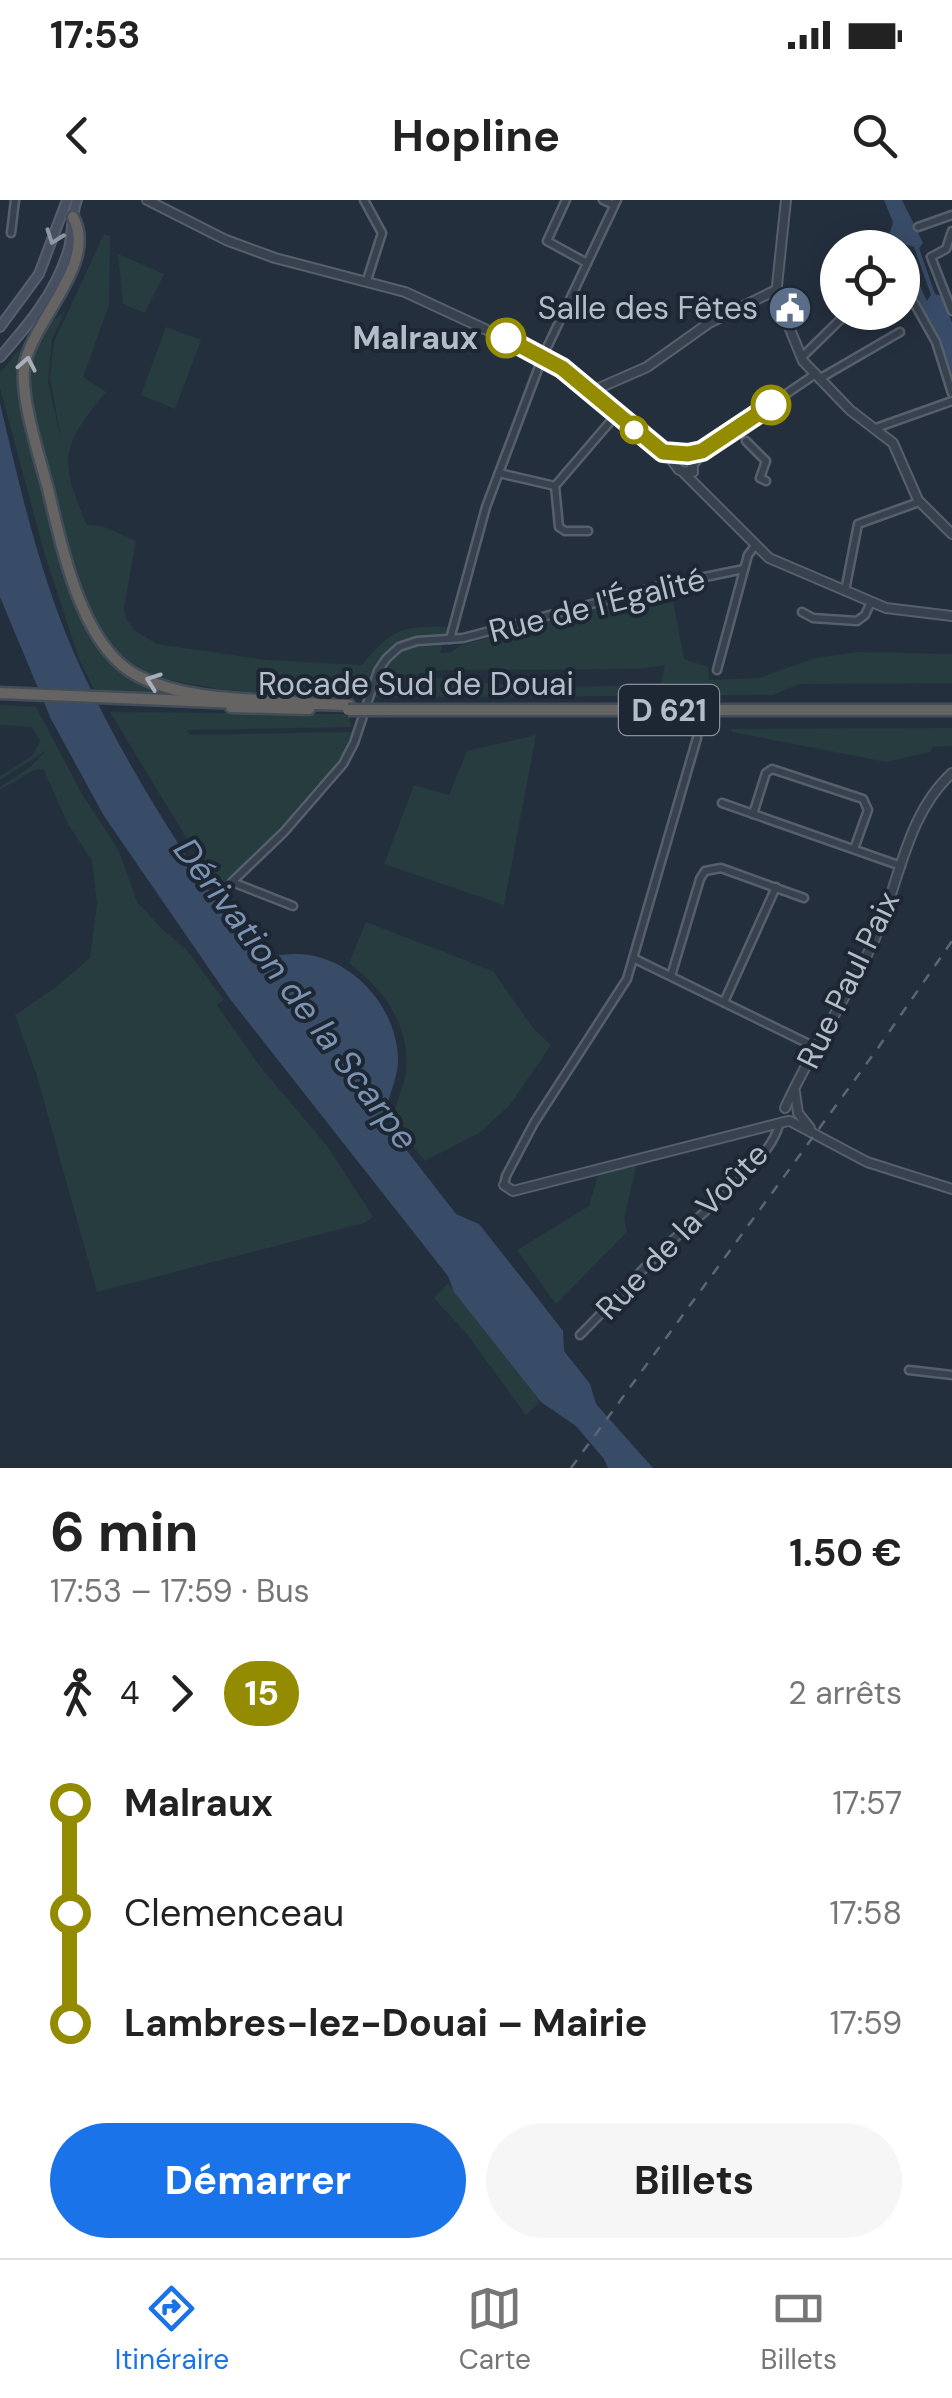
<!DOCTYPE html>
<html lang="fr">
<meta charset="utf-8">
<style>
body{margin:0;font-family:"DM Sans",sans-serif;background:#f6f6f6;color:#222;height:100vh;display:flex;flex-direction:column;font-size:38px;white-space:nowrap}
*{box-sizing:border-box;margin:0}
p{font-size:32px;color:#767676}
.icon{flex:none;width:55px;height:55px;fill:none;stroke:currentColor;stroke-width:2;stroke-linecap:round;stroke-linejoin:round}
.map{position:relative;height:1268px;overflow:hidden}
.side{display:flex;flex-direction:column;background:#fff;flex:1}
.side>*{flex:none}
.badge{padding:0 20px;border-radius:32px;font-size:35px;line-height:65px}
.controls{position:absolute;left:820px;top:30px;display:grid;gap:20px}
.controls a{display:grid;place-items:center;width:100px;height:100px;border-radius:50%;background:#fff;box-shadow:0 5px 25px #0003;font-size:50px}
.map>.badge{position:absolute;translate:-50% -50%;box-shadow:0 0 0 5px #fff}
.legs{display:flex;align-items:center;gap:15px;height:110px;padding:0 50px;font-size:32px}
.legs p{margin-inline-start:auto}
.head{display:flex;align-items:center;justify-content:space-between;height:170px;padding:0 50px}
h1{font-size:55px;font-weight:700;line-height:75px}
.cta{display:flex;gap:20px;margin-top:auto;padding:20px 50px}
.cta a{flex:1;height:115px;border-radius:60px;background:#1a73e8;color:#fff;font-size:40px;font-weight:700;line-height:115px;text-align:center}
.cta a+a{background:#f6f6f6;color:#222}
ul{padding:0 50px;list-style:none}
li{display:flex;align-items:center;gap:35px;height:110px;font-size:38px}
li i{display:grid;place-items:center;width:15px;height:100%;margin:0 12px;background:currentColor}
li i::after{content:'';width:25px;height:25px;margin:-12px;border:8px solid;border-radius:50%;background:#fff}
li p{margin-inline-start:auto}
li:first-child i{background:linear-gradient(#0000 50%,currentColor 0)}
li:last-child i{background:linear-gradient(currentColor 50%,#0000 0)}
.status{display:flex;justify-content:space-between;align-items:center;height:70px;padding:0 50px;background:#fff;direction:ltr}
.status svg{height:28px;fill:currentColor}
header{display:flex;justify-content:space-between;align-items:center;height:130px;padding:0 50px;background:#fff;font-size:45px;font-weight:700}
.tab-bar{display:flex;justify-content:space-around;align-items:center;height:140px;border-top:2px solid #e0e0e0;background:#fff;font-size:28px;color:#767676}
.tab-bar a{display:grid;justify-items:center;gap:5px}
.tab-bar .active{color:#1a73e8}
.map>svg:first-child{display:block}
.green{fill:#263c3f;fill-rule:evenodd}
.water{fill:#394c67}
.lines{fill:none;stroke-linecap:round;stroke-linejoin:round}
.minor-casing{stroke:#565f6c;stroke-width:11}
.tertiary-casing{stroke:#565f6c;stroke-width:12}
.secondary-casing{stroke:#565f6c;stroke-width:12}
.trunk-casing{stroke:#434c59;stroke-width:15}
.minor{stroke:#38414e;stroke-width:6}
.tertiary{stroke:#38414e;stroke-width:8}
.secondary{stroke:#465061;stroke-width:8}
.trunk{stroke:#656462;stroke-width:10}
.rail{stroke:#5a6575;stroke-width:2.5;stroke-dasharray:10 10;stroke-linecap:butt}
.trunk-bridge-casing{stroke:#434c59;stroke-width:15;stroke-linecap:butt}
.trunk-bridge{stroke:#656462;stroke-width:10}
.oneway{stroke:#8e96a5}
.oneway2{stroke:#a8afba}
.line-1-casing{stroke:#fff;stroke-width:22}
.line-1{stroke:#938b00;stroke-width:15}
.stop-1-dot{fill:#fff;stroke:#938b00;stroke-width:5}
.labels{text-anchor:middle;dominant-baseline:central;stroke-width:8;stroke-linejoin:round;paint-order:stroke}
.shield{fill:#1d2633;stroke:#878f9c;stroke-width:2.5}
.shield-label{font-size:30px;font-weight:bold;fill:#b4bcc9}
.poi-label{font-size:32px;fill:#b4bcc9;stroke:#1d2633;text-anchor:end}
.stop-label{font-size:32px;font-weight:bold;fill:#b4bcc9;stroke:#1d2633;text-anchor:end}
.street-label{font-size:32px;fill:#b4bcc9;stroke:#1d2633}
.water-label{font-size:35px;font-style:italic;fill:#7c92b1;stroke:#1d2633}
</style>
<div class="status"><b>17:53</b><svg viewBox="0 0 49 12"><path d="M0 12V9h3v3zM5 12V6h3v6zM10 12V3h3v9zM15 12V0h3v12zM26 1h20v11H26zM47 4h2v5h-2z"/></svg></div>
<header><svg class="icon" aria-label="back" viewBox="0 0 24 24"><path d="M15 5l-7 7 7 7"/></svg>Hopline<svg class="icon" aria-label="search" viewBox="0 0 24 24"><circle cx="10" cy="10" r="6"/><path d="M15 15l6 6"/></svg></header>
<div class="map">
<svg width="952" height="1268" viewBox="0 0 952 1268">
<rect width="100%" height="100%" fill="#242f3e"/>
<g class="green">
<path d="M104,34L110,36L109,105L83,177L106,192C60,247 59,261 87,325L102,326L136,341L124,408L126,419L134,430L157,444L266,460L362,465C393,428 401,426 449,427L440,453H450L461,445L671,389L684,459L708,467L709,480L759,478L815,458L857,452L952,454V483L799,484L773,495L338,498L224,490L170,480L163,494L96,493L79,459L44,352L0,188V172L27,141L65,111L52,139L48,182L62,244L50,178L54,142ZM665,465L661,483C580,489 494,489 415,474L446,470L641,469Z"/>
<path d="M118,54L164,74L145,113L123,104Z"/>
<path d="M166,127L201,140L175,209L141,195Z"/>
<path d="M0,505L36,507L81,592L119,651L137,702L164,731L186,749L224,800L217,805L258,864L328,947L373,1017L364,1023L97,1092L36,873L15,815L56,787L90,758L97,703L92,661L67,622L44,570L36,569L0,590V587L30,567L47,550L0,580V576L32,556L40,541L32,527L0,525Z"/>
<path d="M110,512L349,514L351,527L187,530L190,535L353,532C327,596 268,645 218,690Z"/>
<path d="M952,528V546L933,547L930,552L886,562L732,532L731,529Z"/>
<path d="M536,535L504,705L384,664L414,585L449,595L467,551Z"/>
<path d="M366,722L493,771L533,828L551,845L509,906L479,933L425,961L393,923C393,907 402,893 405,877C413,828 385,791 349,763Z"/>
<path d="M637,963L624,1019L627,1032L556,1104L517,1050L589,1006L599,972Z"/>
<path d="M448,1083L540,1201L526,1215L466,1133L434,1098Z"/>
</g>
<g class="water">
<path d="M884,0H902L923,43L919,48L935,94L941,96L952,122V174L932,123L916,105L919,98H914L903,72V60L913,71L927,101L931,95L914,47L901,43L897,47H886L893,22Z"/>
<path d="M0,203C21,293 43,389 83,473C126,566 193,671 254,754C267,759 285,753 300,754C352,757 396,806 398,858C399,881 382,904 387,925L456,1014L479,1024L532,1091L563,1131L564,1151L590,1184L596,1204L653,1268H608L604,1259L576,1226L541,1202L454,1092L448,1076L230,799L104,616L51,519L0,397Z"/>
</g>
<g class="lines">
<g class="minor-casing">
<g id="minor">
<path d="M364,0L382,33L367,80"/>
<path d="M566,0L547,41L587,63"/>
<path d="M603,0L614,5"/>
<path d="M918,27L952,15"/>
<path d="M952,31L946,49L931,57L952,111"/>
<path d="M11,33L15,0"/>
<path d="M913,101L936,142L952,193"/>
<path d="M802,157L848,112"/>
<path d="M819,179L900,132"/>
<path d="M876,228L952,201"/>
<path d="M746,241L766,261L760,278L766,281"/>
<path d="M694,264L708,247L814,175"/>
<path d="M499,273L555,286"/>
<path d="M588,331H565L559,327L555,286L616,215"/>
<path d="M845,391L858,324L919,302"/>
<path d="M802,412L813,418L857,421L865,415L871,402"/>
<path d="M450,439L486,307L543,156L617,0"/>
<path d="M717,470L748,355L755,346"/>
<path d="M722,603L901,666"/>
<path d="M753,614L766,573L772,569L863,599L868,610L854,649"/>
<path d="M293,706L232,682L284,632L343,564L354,543L378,471L386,459L399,447L417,441L463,438L656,387L744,369"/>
<path d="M635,759L817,848"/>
<path d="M671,776L700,679L705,671L721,668L804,698"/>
<path d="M724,802L776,687"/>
<path d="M504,985L506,976L534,923L627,779L697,538"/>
<path d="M580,1135C608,1107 634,1078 662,1050C691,1021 772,962 779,924"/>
<path d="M909,1170L952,1175"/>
</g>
</g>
<g class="tertiary-casing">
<g id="tertiary">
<path d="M147,0L226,40L275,58L405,92L530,150L566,172L670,258L679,270L688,272L693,267"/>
<path d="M786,0L776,95L803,161L850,210L893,243L918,300L952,334"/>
<path d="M590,192L647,167L709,123L776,90"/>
<path d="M668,253L691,256L693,272"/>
<path d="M683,272L769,358L886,408L952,416"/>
<path d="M795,892L798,913L810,928"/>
<path d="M785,908C810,852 845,801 872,745C899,688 904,617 952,573"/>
<path d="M790,921L867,962L952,989"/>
<path d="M504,985L513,991L788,921"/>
</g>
</g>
<g class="secondary-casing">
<g id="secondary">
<path d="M0,127L39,74L67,0"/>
<path d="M0,157C29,124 57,91 69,48C73,32 71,15 77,0"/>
</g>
</g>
<g class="trunk-casing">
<g id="trunk">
<path d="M73,17C98,62 35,118 25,163C18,191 40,259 48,289C62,347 81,447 138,476C191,503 260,498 318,504"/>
<path d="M0,493L239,503"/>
<path d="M316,504L349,505"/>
<path d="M231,507L309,509"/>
<path d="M386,510H952"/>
</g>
</g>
<use href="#minor" class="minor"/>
<use href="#tertiary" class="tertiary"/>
<use href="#secondary" class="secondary"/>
<use href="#trunk" class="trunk"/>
<path class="rail" d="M571,1268L878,848L952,741"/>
<g class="trunk-bridge-casing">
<path id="trunk-bridge" d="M348,510H386"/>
</g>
<use href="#trunk-bridge" class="trunk-bridge"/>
</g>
<defs><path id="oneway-chevron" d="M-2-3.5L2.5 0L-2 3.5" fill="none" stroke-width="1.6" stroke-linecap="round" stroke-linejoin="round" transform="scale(2.5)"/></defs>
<use class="oneway" href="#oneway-chevron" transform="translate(54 37) rotate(110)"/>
<g class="oneway2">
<use href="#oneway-chevron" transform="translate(27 164) rotate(-79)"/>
<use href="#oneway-chevron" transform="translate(153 481) rotate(-160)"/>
</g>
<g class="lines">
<g class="line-1-casing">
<path id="line-1" d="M506,138L562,168L663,252L688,254L702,251L771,205"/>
</g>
<use href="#line-1" class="line-1"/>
</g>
<defs>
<g id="civic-disc" transform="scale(2.25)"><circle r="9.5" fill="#5c6f8a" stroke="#1d2633"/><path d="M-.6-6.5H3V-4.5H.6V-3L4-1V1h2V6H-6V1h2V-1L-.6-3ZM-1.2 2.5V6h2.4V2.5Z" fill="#fff"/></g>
</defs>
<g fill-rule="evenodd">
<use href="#civic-disc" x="790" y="108"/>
</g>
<g class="stop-1-dot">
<circle cx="506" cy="138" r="18"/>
<circle cx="771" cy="205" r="18"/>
<circle cx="634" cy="230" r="12"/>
</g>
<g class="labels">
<rect class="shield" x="619" y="485" width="100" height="50" rx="8"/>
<g class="shield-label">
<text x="669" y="510">D 621</text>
</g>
<g class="poi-label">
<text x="758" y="108">Salle des Fêtes</text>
</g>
<g class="stop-label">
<text x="478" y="138">Malraux</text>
</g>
<g class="street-label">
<text transform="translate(597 405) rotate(-14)">Rue de l'Égalité</text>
<text x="416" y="484">Rocade Sud de Douai</text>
<text transform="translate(848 780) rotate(-64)">Rue Paul Paix</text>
<text transform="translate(682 1031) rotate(-46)">Rue de la Voûte</text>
</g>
<g class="water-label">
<text transform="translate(296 794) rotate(53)">Dérivation de la Scarpe</text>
</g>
</g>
</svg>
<div class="controls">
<a><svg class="icon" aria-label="locate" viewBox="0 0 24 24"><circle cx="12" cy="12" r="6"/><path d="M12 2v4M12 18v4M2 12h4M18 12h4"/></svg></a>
</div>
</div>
<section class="side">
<div class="head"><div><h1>6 min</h1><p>17:53 – 17:59 · Bus</p></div><b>1.50 €</b></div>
<div class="legs"><svg class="icon" aria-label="walk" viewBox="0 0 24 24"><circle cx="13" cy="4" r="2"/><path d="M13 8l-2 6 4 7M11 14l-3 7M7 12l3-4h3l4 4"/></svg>4<svg class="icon" aria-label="forward" viewBox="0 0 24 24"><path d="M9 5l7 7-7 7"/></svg><b class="badge" style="background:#938b00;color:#fff">15</b><p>2 arrêts</p></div>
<ul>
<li><i style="color:#938b00"></i><b>Malraux</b><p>17:57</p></li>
<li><i style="color:#938b00"></i><span>Clemenceau</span><p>17:58</p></li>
<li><i style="color:#938b00"></i><b>Lambres-lez-Douai – Mairie</b><p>17:59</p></li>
</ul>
<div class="cta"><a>Démarrer</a><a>Billets</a></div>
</section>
<nav class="tab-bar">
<a class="active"><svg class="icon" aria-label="directions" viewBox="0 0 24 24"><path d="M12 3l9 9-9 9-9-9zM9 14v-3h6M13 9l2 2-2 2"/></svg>Itinéraire</a>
<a><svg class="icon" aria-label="map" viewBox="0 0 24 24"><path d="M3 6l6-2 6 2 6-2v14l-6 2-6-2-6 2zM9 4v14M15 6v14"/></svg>Carte</a>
<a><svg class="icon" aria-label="tickets" viewBox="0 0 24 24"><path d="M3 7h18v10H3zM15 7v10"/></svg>Billets</a>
</nav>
